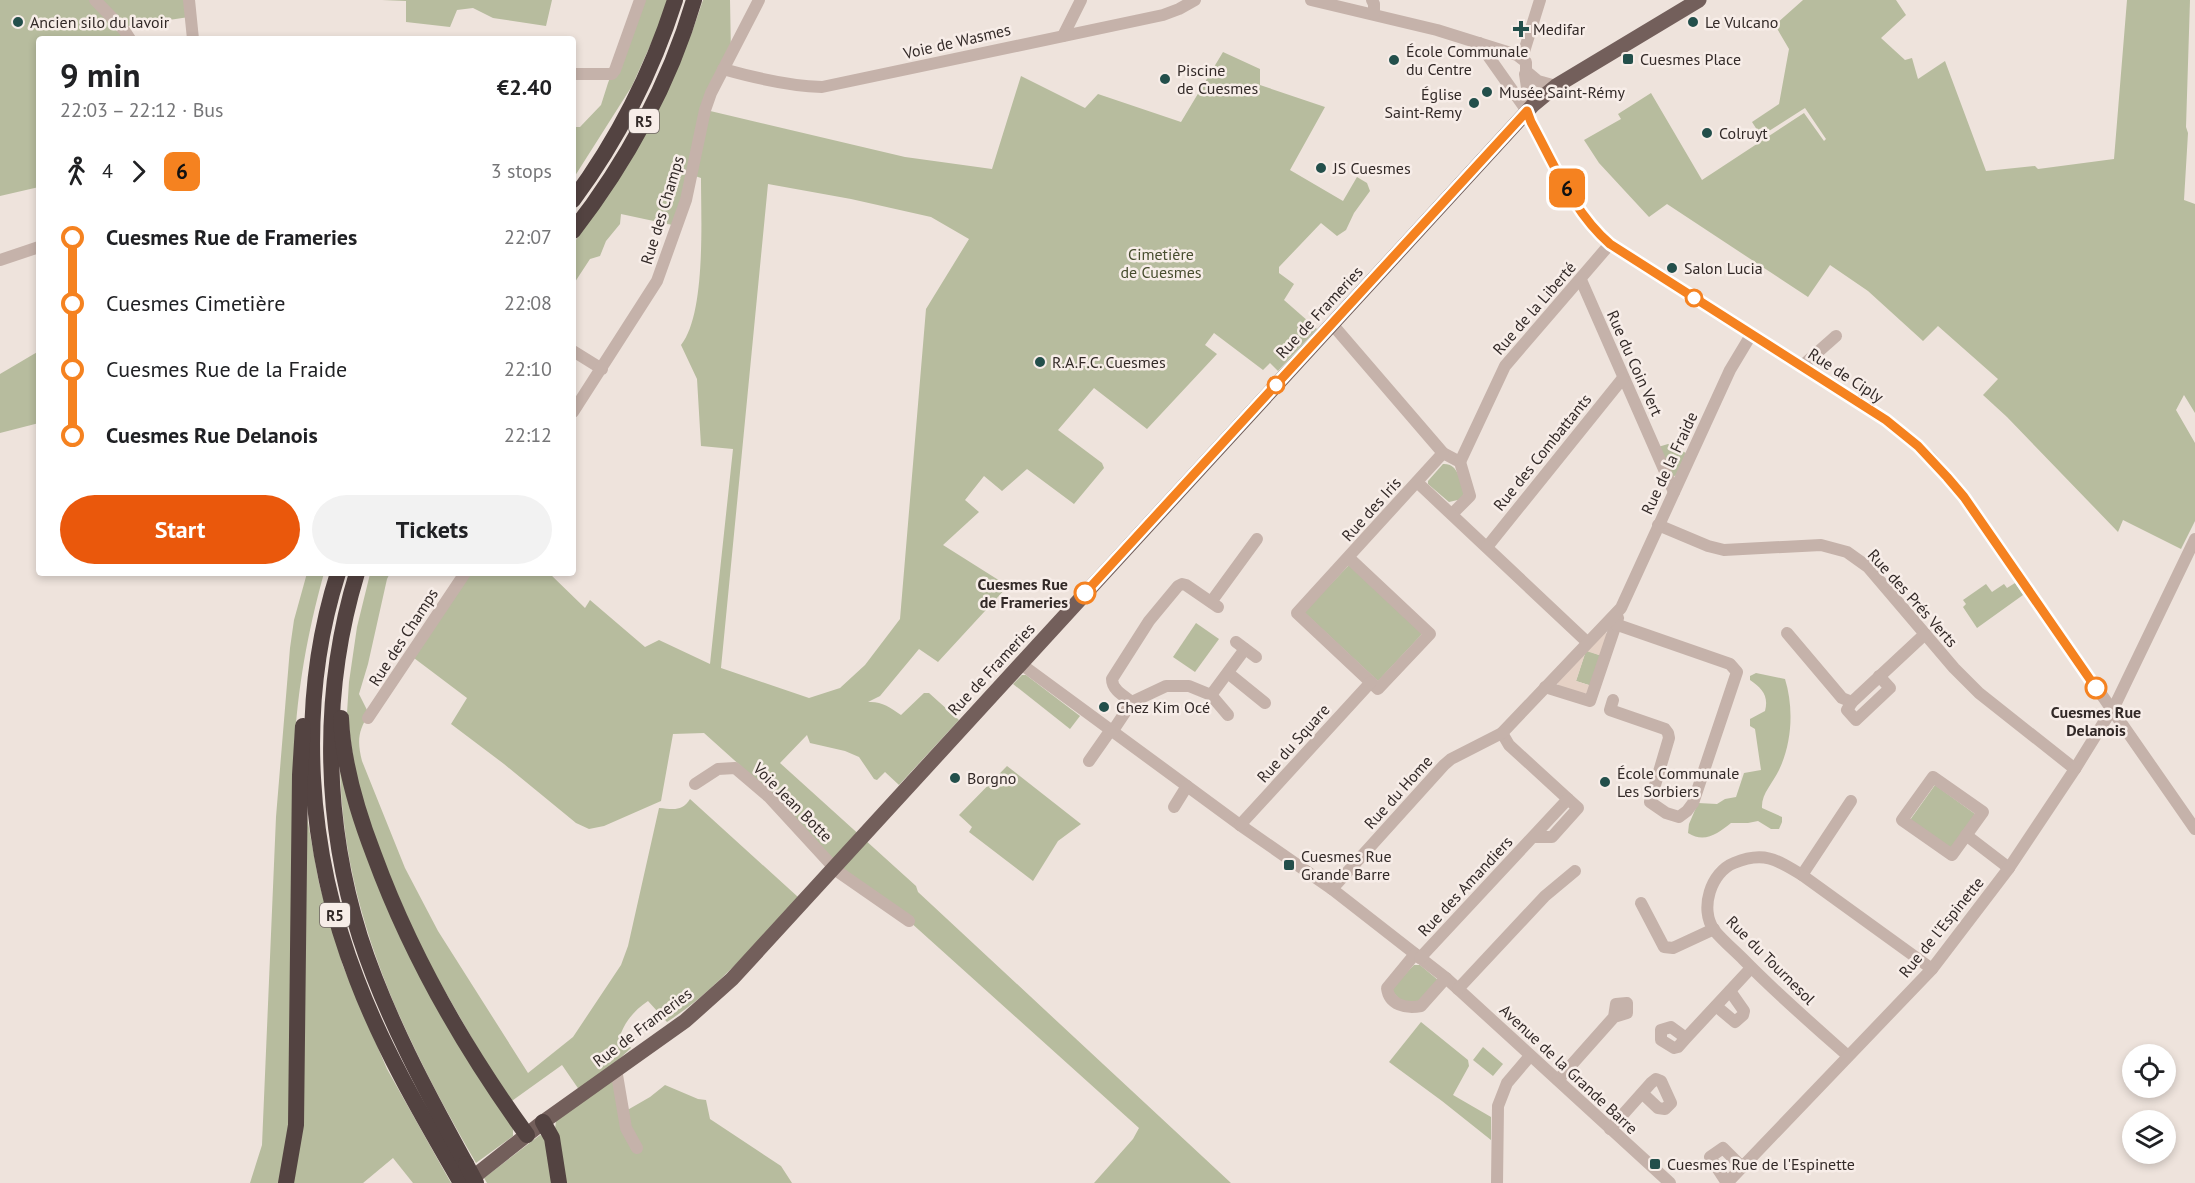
<!DOCTYPE html>
<meta charset="utf-8">
<style>
body{margin:0;font-family:"PT Sans",sans-serif;background:#f2f2f2;color:#202124;height:100vh;display:flex;flex-direction:column;font-size:22px;white-space:nowrap}
*{box-sizing:border-box;margin:0}
p{font-size:20px;color:#757577}
.icon{flex:none;width:33px;height:33px;fill:none;stroke:currentColor;stroke-width:2;stroke-linecap:round;stroke-linejoin:round}
.map{position:relative;flex:1;overflow:hidden}
.side{position:absolute;left:36px;top:36px;width:540px;height:540px;display:flex;flex-direction:column;background:#fff;border-radius:6px;box-shadow:0 3px 9px #0003}
.side>*{flex:none}
.badge{padding:0 12px;border-radius:9px;font-size:21px;line-height:39px}
.fabs{position:absolute;left:2122px;top:1044px;display:grid;gap:12px}
.fabs a{display:grid;place-items:center;width:54px;height:54px;border-radius:50%;background:#fff;box-shadow:0 3px 9px #0003;font-size:30px}
.map>.badge{position:absolute;translate:-50% -50%;box-shadow:0 0 0 3px #fff}
.legs{display:flex;align-items:center;gap:9px;height:66px;padding:0 24px;font-size:20px}
.legs p{margin-inline-start:auto}
.summary{display:flex;align-items:center;justify-content:space-between;height:102px;padding:0 24px}
h1{font-size:33px;font-weight:800;line-height:45px}
.cta{display:flex;gap:12px;margin-top:auto;padding:12px 24px}
.cta a{flex:1;height:69px;border-radius:36px;background:#ea580c;color:#fff;font-size:24px;font-weight:800;line-height:69px;text-align:center}
.cta a+a{background:#f2f2f2;color:#202124}
ul{padding:0 24px;list-style:none}
li{display:flex;align-items:center;gap:21px;height:66px;font-size:22px}
li i{display:grid;place-items:center;width:9px;height:100%;margin:0 8px;background:currentColor}
li i::after{content:'';width:15px;height:15px;margin:-8px;border:4px solid;border-radius:50%;background:#fff}
li p{margin-inline-start:auto}
li:first-child i{background:linear-gradient(#0000 50%,currentColor 0)}
li:last-child i{background:linear-gradient(currentColor 50%,#0000 0)}
.map>svg:first-child{display:block}
.green{fill:#b7bc9e;fill-rule:evenodd}
.plaza{fill:#e5d1c5}
.lines{fill:none;stroke-linecap:round;stroke-linejoin:round}
.minor{stroke:#c5b2aa;stroke-width:12}
.major{stroke:#735f5b;stroke-width:15}
.highway{stroke:#534341;stroke-width:16}
.highway-bridge{stroke:#534341;stroke-width:16}
.line-1-casing{stroke:#fff;stroke-width:14}
.line-1{stroke:#f58220;stroke-width:9}
.poi-dot{fill:#234f4b;stroke:#f7ede8;stroke-width:2}
.stop-1-dot{fill:#fff;stroke:#f58220;stroke-width:3}
.labels{text-anchor:middle;dominant-baseline:central;stroke-width:5;stroke-linejoin:round;paint-order:stroke}
.shield{fill:#f7ede8;stroke:#6e6462;stroke-width:1.5}
.shield-label{font-size:15px;font-weight:bold;fill:#332a28}
.poi-label{font-size:16px;fill:#332a28;stroke:#f7ede8;text-anchor:start}
.street-label{font-size:16px;fill:#332a28;stroke:#f7ede8}
.park-label{font-size:16px;fill:#484e2f;stroke:#f7ede8}
.stop-label{font-size:16px;font-weight:bold;fill:#332a28;stroke:#f7ede8;text-anchor:end}
</style>
<div class="map">
<svg width="2195" height="1183" viewBox="0 0 2195 1183">
<rect width="100%" height="100%" fill="#eee3dc"/>
<g class="green">
<path d="M0,0H188L189,17L122,27L130,39H39V187L0,196Z"/>
<path d="M382,0H552L546,26L493,18L473,8L457,10L450,27L406,22V1Z"/>
<path d="M640,0H667L658,28L632,86L573,179V127H580L601,105L608,83Z"/>
<path d="M703,0H730L731,54L706,110L905,157L992,169L1021,76L1085,108L1098,94L1181,122L1223,52L1260,69V85L1325,107L1290,170L1343,201L1357,177L1367,183L1370,191L1354,213L1346,230L1337,236L1321,223L1279,267V273L1294,284L1284,300L1317,329L1278,371L1270,363L1263,370L1214,333L1205,345L1217,354L1147,429L1094,388L1058,430L1102,463L1104,468L1074,504L1027,469L1002,491L984,476L965,500L979,512L943,545L1008,586L938,662L919,649L880,696L868,702C881,701 890,707 901,715L924,693H929L959,720L899,785L885,772L877,780L874,779L859,757L845,751L810,743L807,735L780,763L916,886L918,892L1231,1183H1094L1133,1139L1139,1128L909,921L835,865L743,768L704,733L673,734L661,801L604,826L589,829L576,823L504,764L451,724L467,698L410,655L465,573H549L585,608L590,600L645,647L659,640L710,664L733,449L701,446L697,379L681,345C706,314 701,219 701,178L692,175L677,226L621,214L620,224L606,241L600,256L590,259L573,285V244L590,220L691,35ZM768,184L851,199L931,217L969,239L926,309L900,619L865,665L840,688L809,698L721,668Z"/>
<path d="M1803,0H1896L1906,15L1881,38L1905,60L1912,58L1918,79L1945,61L1986,171L2035,166L2038,169L2114,159L2127,0H2190L2186,127L2188,133L2184,200L2195,204V413L2184,395L2176,410L2195,443V521L2181,549L2123,520L2118,532L2007,417L1983,395L1998,379L1938,326L1923,341L1868,291L1830,265L1808,297L1667,204L1649,217L1599,163L1584,140L1621,119L1618,114L1651,93L1702,180L1804,113L1824,141L1826,139L1805,108L1761,136L1752,122L1779,104L1789,49L1775,25Z"/>
<path d="M39,351V423L0,433V374Z"/>
<path d="M1668,444L1686,453L1676,475L1673,477L1658,447Z"/>
<path d="M1443,464C1459,463 1460,482 1464,494L1462,499L1449,502L1428,484V481Z"/>
<path d="M1350,564L1423,633L1378,681L1304,612Z"/>
<path d="M307,573H324C307,635 298,686 294,750L291,1110L279,1183H250L262,1145L276,817L290,648L294,620Z"/>
<path d="M390,573L387,579L368,664L359,694L369,714C358,731 357,741 362,761L405,868L438,931L528,1073L573,1037L621,965L628,946L659,808C673,809 682,812 690,799L798,897C757,941 718,989 667,1022L648,1001C635,1010 627,1019 621,1033L631,1048L582,1094L562,1065L509,1103L422,951L379,851L356,780L347,713L349,682L357,627L370,574Z"/>
<path d="M2015,583L2023,595L1977,628L1963,607L1966,604L1963,600L1986,584L1992,592L2004,584L2007,588Z"/>
<path d="M1196,623L1219,639L1195,672L1173,657Z"/>
<path d="M1586,650L1602,656L1592,686L1576,681Z"/>
<path d="M1756,673L1785,679C1794,708 1792,743 1779,770C1773,783 1761,794 1762,808L1782,817V822L1779,829H1771L1758,821L1748,823H1731C1718,833 1705,844 1688,833L1689,824L1698,803L1717,804L1725,799L1736,797L1744,773L1761,770L1755,729L1750,726V719L1765,711C1769,696 1762,688 1750,680V676Z"/>
<path d="M1022,675H1026L1080,716L1070,729L1013,684Z"/>
<path d="M340,750L360,827L513,1124V1136L476,1163C401,1033 338,904 340,750Z"/>
<path d="M1007,766L1081,824L1058,841L1033,881L969,832L972,827L959,815Z"/>
<path d="M1935,785L1975,814L1951,848L1910,820Z"/>
<path d="M307,817L319,883L343,966L387,1069L451,1183H413L393,1158L363,1183H290Z"/>
<path d="M1414,965H1420L1438,980L1421,1002L1403,1003L1392,991L1394,986Z"/>
<path d="M1421,1022L1468,1060L1469,1066L1453,1095L1491,1117V1140L1442,1101L1389,1062Z"/>
<path d="M1483,1047L1503,1064L1493,1076L1473,1060Z"/>
<path d="M614,1077L624,1112L650,1097L665,1085L698,1099L706,1100L710,1119L781,1166L792,1183H564L555,1129L556,1121Z"/>
<path d="M540,1135L546,1137L556,1183H487L484,1178Z"/>
</g>
<path class="plaza" d="M1604,630L1608,635L1602,656L1586,651L1576,681L1592,686L1590,692L1583,694L1559,686L1557,683L1558,679Z"/>
<g class="lines">
<g class="minor">
<path d="M95,0L124,30L130,39"/>
<path d="M189,0L193,39"/>
<path d="M1311,0L1437,30L1517,55L1526,62V71L1538,81L1556,86"/>
<path d="M1372,0L1374,4V14"/>
<path d="M1063,36L1081,0"/>
<path d="M1479,43L1527,111L1531,122C1554,164 1573,212 1610,244L1886,420L1929,456L1964,497L2195,829"/>
<path d="M1522,58L1540,0"/>
<path d="M723,69C755,78 788,86 822,87L1163,15L1179,9L1195,0"/>
<path d="M573,74H612L615,70L640,0"/>
<path d="M1525,74L1528,94L1533,105"/>
<path d="M0,260L39,247"/>
<path d="M1581,280L1674,492"/>
<path d="M1332,324L1443,453L1460,462L1470,496L1452,514"/>
<path d="M573,351L602,369"/>
<path d="M1802,366L1836,336"/>
<path d="M573,412L657,281L686,200L705,110L711,93L759,0"/>
<path d="M1460,462L1505,366L1610,244"/>
<path d="M1417,482L1587,642"/>
<path d="M1658,525L1708,546L1724,550L1821,545L1847,552L1868,567L1954,668L1979,693L2075,769"/>
<path d="M1487,547L1623,378"/>
<path d="M1349,558L1430,634L1378,689L1297,613L1443,453"/>
<path d="M1211,602L1257,539"/>
<path d="M1787,633L1842,698L1852,702L1925,634"/>
<path d="M1236,642L1256,657"/>
<path d="M1021,664L1240,825L1332,889L1446,978L1670,1183"/>
<path d="M1228,673L1265,703"/>
<path d="M1545,687L1590,701L1618,618"/>
<path d="M1211,695L1245,649"/>
<path d="M1613,700L1610,710L1665,729L1668,733L1669,738L1650,802L1666,813L1679,817L1687,811L1693,803L1737,672L1730,664L1615,624"/>
<path d="M1132,702C1124,696 1112,690 1112,679L1149,621L1178,586L1182,584L1186,585L1218,607"/>
<path d="M1852,702L1847,710L1856,720L1890,688L1879,676"/>
<path d="M368,718L465,573"/>
<path d="M1112,732L1132,702L1166,686H1189L1211,695L1228,715"/>
<path d="M1502,733L1509,745L1568,799"/>
<path d="M1089,761L1110,731"/>
<path d="M1933,777L1983,812L1952,855L1902,820Z"/>
<path d="M695,784L718,769L735,768L769,797L837,871L909,921"/>
<path d="M1174,807L1187,786"/>
<path d="M1240,825L1371,682"/>
<path d="M1966,835L2009,868"/>
<path d="M1802,875L1851,801"/>
<path d="M1332,889L1444,765L1451,759L1502,733L1621,608L1730,370L1751,335"/>
<path d="M1641,903L1664,947L1673,948L1714,929"/>
<path d="M1415,954L1387,988C1389,1005 1406,1009 1421,1006L1446,978"/>
<path d="M1420,958C1470,905 1519,852 1568,799L1578,808L1552,837H1533"/>
<path d="M1458,989L1545,896L1575,871"/>
<path d="M1716,1006L1735,1022L1743,1015L1744,1011L1730,991"/>
<path d="M1686,1038L1671,1027L1661,1030V1040L1674,1048L1678,1047L1686,1038L1751,968"/>
<path d="M1848,1056C1812,1024 1776,993 1743,959C1734,950 1722,940 1714,930C1699,909 1711,872 1734,863C1763,851 1776,859 1802,875L1932,969"/>
<path d="M616,1069L626,1128L637,1148"/>
<path d="M1558,1080L1614,1017L1616,1004L1627,1003V1013L1614,1017"/>
<path d="M1610,1129L1651,1083L1656,1079L1661,1081L1671,1103L1665,1109L1658,1108L1642,1093"/>
<path d="M1497,1183L1498,1106L1507,1083L1530,1056"/>
<path d="M1727,1183L1932,969L2009,868L2075,769L2117,701L2195,539"/>
<path d="M1727,1183L1710,1157L1723,1148L1742,1167"/>
</g>
<path class="major" d="M466,1183L543,1122L685,1021L732,979L1533,105L1556,86L1699,0"/>
<g class="highway">
<path d="M573,200C618,139 652,72 675,0"/>
<path d="M573,231C626,163 670,83 694,0"/>
<path d="M338,573C296,705 307,852 357,980C384,1051 423,1117 461,1183"/>
<path d="M357,573C321,691 323,819 360,937C386,1017 426,1091 466,1164"/>
<path d="M341,718C343,765 357,811 374,855C411,956 464,1048 527,1135"/>
<path d="M543,1122L552,1138L559,1183"/>
<path d="M286,1183L296,1125L300,775L303,726"/>
</g>
<path class="highway-bridge" d="M466,1164L476,1183"/>
</g>
<g class="lines">
<g class="line-1-casing">
<path id="line-1" d="M1085,593L1527,111L1531,122C1554,164 1573,212 1610,244L1886,420L1918,446L1947,477L1964,497L2096,688"/>
</g>
<use href="#line-1" class="line-1"/>
</g>
<g class="poi-dot">
<circle cx="18" cy="22" r="6"/>
<circle cx="1693" cy="22" r="6"/>
<path d="M1518 20h6v6h6v6h-6v6h-6v-6h-6v-6h6z"/>
<rect x="1622" y="53" width="12" height="12" rx="3"/>
<circle cx="1394" cy="60" r="6"/>
<circle cx="1165" cy="79" r="6"/>
<circle cx="1487" cy="92" r="6"/>
<circle cx="1474" cy="103" r="6"/>
<circle cx="1707" cy="133" r="6"/>
<circle cx="1321" cy="168" r="6"/>
<circle cx="1672" cy="268" r="6"/>
<circle cx="1040" cy="362" r="6"/>
<circle cx="1104" cy="707" r="6"/>
<circle cx="955" cy="778" r="6"/>
<circle cx="1605" cy="782" r="6"/>
<rect x="1283" y="859" width="12" height="12" rx="3"/>
<rect x="1649" y="1158" width="12" height="12" rx="3"/>
</g>
<g class="stop-1-dot">
<circle cx="1694" cy="298" r="8"/>
<circle cx="1276" cy="385" r="8"/>
<circle cx="1085" cy="593" r="10"/>
<circle cx="2096" cy="688" r="10"/>
</g>
<g class="labels">
<g class="shield">
<rect x="629" y="109" width="30" height="24" rx="4.5"/>
<rect x="320" y="903" width="30" height="24" rx="4.5"/>
</g>
<g class="shield-label">
<text x="644" y="121">R5</text>
<text x="335" y="915">R5</text>
</g>
<g class="poi-label">
<text x="30" y="22">Ancien silo du lavoir</text>
<text x="1705" y="22">Le Vulcano</text>
<text x="1533" y="29">Medifar</text>
<text x="1406" y="51">École Communale<tspan x="1406" dy="18">du Centre</tspan></text>
<text x="1640" y="59">Cuesmes Place</text>
<text x="1177" y="70">Piscine<tspan x="1177" dy="18">de Cuesmes</tspan></text>
<text x="1499" y="92">Musée Saint-Rémy</text>
<text x="1462" y="94" text-anchor="end">Église<tspan x="1462" dy="18">Saint-Remy</tspan></text>
<text x="1719" y="133">Colruyt</text>
<text x="1333" y="168">JS Cuesmes</text>
<text x="1684" y="268">Salon Lucia</text>
<text x="1052" y="362">R.A.F.C. Cuesmes</text>
<text x="1116" y="707">Chez Kim Océ</text>
<text x="1617" y="773">École Communale<tspan x="1617" dy="18">Les Sorbiers</tspan></text>
<text x="967" y="778">Borgno</text>
<text x="1301" y="856">Cuesmes Rue<tspan x="1301" dy="18">Grande Barre</tspan></text>
<text x="1667" y="1164">Cuesmes Rue de l'Espinette</text>
</g>
<g class="street-label">
<text transform="translate(957 41) rotate(-13)">Voie de Wasmes</text>
<text transform="translate(662 210) rotate(-73)">Rue des Champs</text>
<text transform="translate(1534 308) rotate(-49)">Rue de la Liberté</text>
<text transform="translate(1319 312) rotate(-47)">Rue de Frameries</text>
<text transform="translate(1635 363) rotate(66)">Rue du Coin Vert</text>
<text transform="translate(1846 375) rotate(33)">Rue de Ciply</text>
<text transform="translate(1542 452) rotate(-51)">Rue des Combattants</text>
<text transform="translate(1669 463) rotate(-65)">Rue de la Fraide</text>
<text transform="translate(1371 509) rotate(-48)">Rue des Iris</text>
<text transform="translate(1913 598) rotate(48)">Rue des Prés Verts</text>
<text transform="translate(403 637) rotate(-57)">Rue des Champs</text>
<text transform="translate(991 669) rotate(-47)">Rue de Frameries</text>
<text transform="translate(1293 743) rotate(-48)">Rue du Square</text>
<text transform="translate(1398 792) rotate(-48)">Rue du Home</text>
<text transform="translate(793 802) rotate(45)">Voie Jean Botte</text>
<text transform="translate(1465 886) rotate(-47)">Rue des Amandiers</text>
<text transform="translate(1941 927) rotate(-51)">Rue de l'Espinette</text>
<text transform="translate(1771 960) rotate(45)">Rue du Tournesol</text>
<text transform="translate(642 1027) rotate(-37)">Rue de Frameries</text>
<text transform="translate(1569 1069) rotate(43)">Avenue de la Grande Barre</text>
</g>
<g class="park-label">
<text x="1161" y="254">Cimetière<tspan x="1161" dy="18">de Cuesmes</tspan></text>
</g>
<g class="stop-label">
<text x="1068" y="584">Cuesmes Rue<tspan x="1068" dy="18">de Frameries</tspan></text>
<text x="2096" y="712" text-anchor="middle">Cuesmes Rue<tspan x="2096" dy="18">Delanois</tspan></text>
</g>
</g>
</svg>
<div class="fabs">
<a><svg class="icon" aria-label="locate" viewBox="0 0 24 24"><circle cx="12" cy="12" r="6"/><path d="M12 2v4M12 18v4M2 12h4M18 12h4"/></svg></a>
<a><svg class="icon" aria-label="layers" viewBox="0 0 24 24"><path d="M12 4l9 5-9 5-9-5zM3 14l9 5 9-5"/></svg></a>
</div>
<b class="badge" style="left:1567px;top:188px;background:#f58220;color:#111">6</b>
<section class="side">
<div class="summary"><div><h1>9 min</h1><p>22:03 – 22:12 · Bus</p></div><b>€2.40</b></div>
<div class="legs"><svg class="icon" aria-label="walk" viewBox="0 0 24 24"><circle cx="13" cy="4" r="2"/><path d="M13 8l-2 6 4 7M11 14l-3 7M7 12l3-4h3l4 4"/></svg>4<svg class="icon" aria-label="forward" viewBox="0 0 24 24"><path d="M9 5l7 7-7 7"/></svg><b class="badge" style="background:#f58220;color:#111">6</b><p>3 stops</p></div>
<ul>
<li><i style="color:#f58220"></i><b>Cuesmes Rue de Frameries</b><p>22:07</p></li>
<li><i style="color:#f58220"></i><span>Cuesmes Cimetière</span><p>22:08</p></li>
<li><i style="color:#f58220"></i><span>Cuesmes Rue de la Fraide</span><p>22:10</p></li>
<li><i style="color:#f58220"></i><b>Cuesmes Rue Delanois</b><p>22:12</p></li>
</ul>
<div class="cta"><a>Start</a><a>Tickets</a></div>
</section>
</div>
